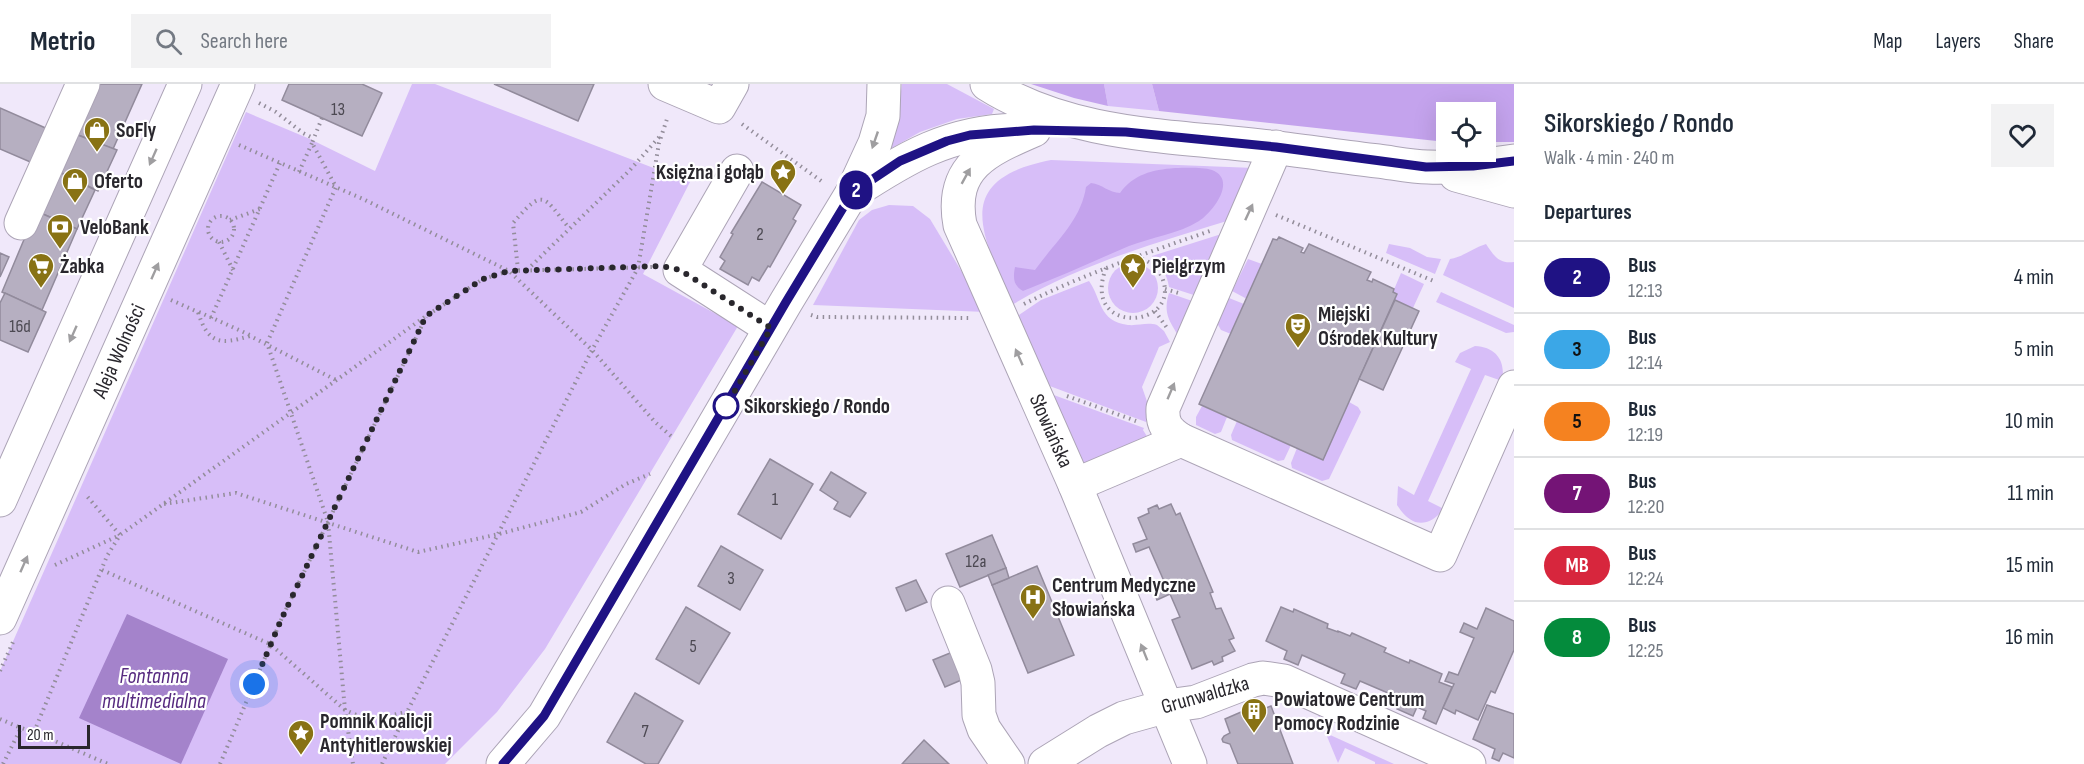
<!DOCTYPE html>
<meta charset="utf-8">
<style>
body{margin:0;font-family:"Sofia Sans Condensed",sans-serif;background:#f2f2f3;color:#1f2937;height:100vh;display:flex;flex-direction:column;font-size:22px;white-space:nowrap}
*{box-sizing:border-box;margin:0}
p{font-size:20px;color:#747a83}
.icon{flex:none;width:33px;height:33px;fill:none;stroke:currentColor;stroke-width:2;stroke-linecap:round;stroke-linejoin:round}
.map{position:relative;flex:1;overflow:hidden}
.side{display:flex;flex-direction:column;background:#fff;width:570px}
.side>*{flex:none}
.badge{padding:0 12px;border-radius:20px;font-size:21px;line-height:39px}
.fabs{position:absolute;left:1436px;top:18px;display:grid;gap:12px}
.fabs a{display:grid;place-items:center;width:60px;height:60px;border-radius:0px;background:#fff;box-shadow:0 6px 24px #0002;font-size:30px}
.scale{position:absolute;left:18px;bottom:15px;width:72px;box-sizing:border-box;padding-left:6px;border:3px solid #29272d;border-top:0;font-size:16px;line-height:21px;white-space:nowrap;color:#29272d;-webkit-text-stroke:4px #fff;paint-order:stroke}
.you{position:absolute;width:30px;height:30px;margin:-15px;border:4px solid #fff;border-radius:50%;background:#1a73e8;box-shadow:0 0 0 9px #1a73e833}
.map>.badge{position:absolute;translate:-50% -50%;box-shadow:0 0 0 3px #fff}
h2{padding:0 30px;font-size:22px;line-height:54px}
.round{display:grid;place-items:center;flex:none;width:63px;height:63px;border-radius:0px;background:#f2f2f3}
.summary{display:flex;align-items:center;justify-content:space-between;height:102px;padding:0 30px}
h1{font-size:28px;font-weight:600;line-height:45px}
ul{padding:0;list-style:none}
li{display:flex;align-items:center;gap:18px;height:72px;padding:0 30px;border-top:2px solid #e0e1e3}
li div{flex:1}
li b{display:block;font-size:22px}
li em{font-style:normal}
li .badge{min-width:66px;font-weight:700;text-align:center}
header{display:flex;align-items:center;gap:36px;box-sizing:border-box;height:84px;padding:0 30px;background:#fff;border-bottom:2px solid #e0e1e3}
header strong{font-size:28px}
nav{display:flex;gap:33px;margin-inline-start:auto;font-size:21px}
.search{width:420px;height:54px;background:#f2f2f3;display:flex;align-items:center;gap:15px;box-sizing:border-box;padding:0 21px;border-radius:0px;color:#747a83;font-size:22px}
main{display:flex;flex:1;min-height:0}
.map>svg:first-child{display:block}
.green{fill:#d7bef8}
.forest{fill:#c4a3ed}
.water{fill:#a483cb}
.building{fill:#b6afc1;stroke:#928b9c;stroke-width:1.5}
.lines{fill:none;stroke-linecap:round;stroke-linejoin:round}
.minor-casing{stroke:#aca4b6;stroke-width:35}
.major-casing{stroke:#aca4b6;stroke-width:35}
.path{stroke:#938d9a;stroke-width:4;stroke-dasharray:1.5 4.5;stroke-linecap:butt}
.minor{stroke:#fff;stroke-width:33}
.major{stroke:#fff;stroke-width:33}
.oneway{fill:#9f9ea0}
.line-casing{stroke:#fff;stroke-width:14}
.line{stroke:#1f1284;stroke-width:9}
.walk{stroke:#29272d;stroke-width:6;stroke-dasharray:0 10.8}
.stop-dot{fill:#fff;stroke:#1f1284;stroke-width:3}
.labels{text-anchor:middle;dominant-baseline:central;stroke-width:4.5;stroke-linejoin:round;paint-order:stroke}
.number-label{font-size:18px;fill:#4c4952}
.poi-label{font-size:21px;font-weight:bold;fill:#29272d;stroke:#fff;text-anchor:start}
.street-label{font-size:21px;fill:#29272d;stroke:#fff}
.stop-label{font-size:21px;font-weight:bold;fill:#29272d;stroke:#fff;text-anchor:start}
.water-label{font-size:22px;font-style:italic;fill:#572a80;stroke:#fff}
</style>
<header>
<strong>Metrio</strong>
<div class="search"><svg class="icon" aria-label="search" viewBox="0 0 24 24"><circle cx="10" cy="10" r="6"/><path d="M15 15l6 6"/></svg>Search here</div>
<nav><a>Map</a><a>Layers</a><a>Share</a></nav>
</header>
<main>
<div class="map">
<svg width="1514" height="680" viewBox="0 0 1514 680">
<rect width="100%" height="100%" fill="#f0e8fa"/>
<g class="green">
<path d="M412,0H435L690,98L643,190L738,242L545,565L497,628L445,680H0V587L246,28L310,55L375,87Z"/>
<path d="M902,0H947L994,25L992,30L957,35L920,48L892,64L889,61L897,37Z"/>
<path d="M1104,0H1152L1159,27L1108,22Z"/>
<path d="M1051,76L1254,84L1240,133C1163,157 1081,179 1012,221C983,151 949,96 1051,76Z"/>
<path d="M889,121L913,122L930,135L986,228L813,221L859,136L872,126Z"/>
<path d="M1234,146L1203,214L1169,203C1167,190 1161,182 1152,172Z"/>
<path d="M1389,160L1410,164L1427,173L1441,175L1435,190L1386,169Z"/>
<path d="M1486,160C1494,172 1499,180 1514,178V224L1443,191L1450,175C1463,173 1473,164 1486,160Z"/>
<path d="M1248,175L1262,180L1247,215L1232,207Z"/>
<circle cx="1133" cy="204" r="25"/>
<path d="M1401,189L1424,200L1413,224L1395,216L1397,210L1393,208Z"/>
<path d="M1089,197C1102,215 1098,237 1128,241C1138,242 1147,238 1157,241L1164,247L1170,258L1159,263L1142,303L1151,329L1146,338L1047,301L1016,233L1041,216Z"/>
<path d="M1441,208L1514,241V248L1506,249L1436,218Z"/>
<path d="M1169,209L1201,220L1179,253C1169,236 1163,229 1169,209Z"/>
<path d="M1229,214L1244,220L1231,250L1221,246L1217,239Z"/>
<path d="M1475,262C1496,263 1506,277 1502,297L1485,291L1428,417L1444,425C1427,445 1411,443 1397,421L1398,402L1414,411L1471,285L1455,278L1460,269Z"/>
<path d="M1051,310L1144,344L1143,346L1148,354L1085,379L1081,376Z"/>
<path d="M1349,318L1358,323L1361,328L1329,395L1322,397L1292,384L1291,379L1297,364Z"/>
<path d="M1202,322L1227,333L1221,348L1215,350L1196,341V333Z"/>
<path d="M1237,337L1291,361L1284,376L1278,377L1232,356L1231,351Z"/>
<path d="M1314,621L1336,631L1328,650L1394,680H1375V678L1345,664L1338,679Z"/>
</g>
<g class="forest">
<path d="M1031,0H1104L1108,22L1074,14Z"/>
<path d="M1152,0H1514V58H1485V28H1446V58L1159,27Z"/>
<path d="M1175,84C1186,84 1202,83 1212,86C1238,96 1212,129 1199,137C1178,150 1152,153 1129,162C1094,177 1059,193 1023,207C1013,201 1013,194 1015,183L1035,186C1054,159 1081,137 1086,103L1091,99C1102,100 1109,109 1120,109C1134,90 1152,86 1175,84Z"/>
</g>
<path class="water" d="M127,530L228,575L181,680L79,634Z"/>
<g class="building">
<path d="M93,0H142L113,65L71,48Z"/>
<path d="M289,0H362L382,9L362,52L282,16Z"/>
<path d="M494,0H594L578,37Z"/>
<path d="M0,24L50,46L35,80L0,65Z"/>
<path d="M75,50L117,66L98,107L58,87Z"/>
<path d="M55,86L95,106L77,145L36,127Z"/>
<path d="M762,98L801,121L793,135L796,137L770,183L768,182L759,197L752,193L748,201L720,185L725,177L720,173L733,150L731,149Z"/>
<path d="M36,127L77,145L42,226L2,208Z"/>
<path d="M1279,153L1303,164L1301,168L1304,169L1309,160L1371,188L1367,196L1372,198L1373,195L1394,205L1393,208L1397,210L1323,376L1199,320L1273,155L1277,156Z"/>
<path d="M0,169L9,173L0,193Z"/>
<path d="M5,209L46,228L28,268L0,256V219Z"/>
<path d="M1395,216L1419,227L1383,306L1359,295Z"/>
<path d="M770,375L813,400L781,455L738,430Z"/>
<path d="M831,388L866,409L850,433L834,425L838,418L820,406Z"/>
<path d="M1171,420L1176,431L1180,429L1213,508L1210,509L1216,525L1221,524L1234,554L1229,556L1235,567L1222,573L1223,577L1214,581L1212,577L1192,585L1172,536L1180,533L1170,510L1157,516L1154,509L1167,504L1149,463L1136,468L1133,460L1147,455L1138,434L1149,429L1148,425L1157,421L1159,425Z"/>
<path d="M992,451L1006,484L960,503L946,470Z"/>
<path d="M721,462L763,486L740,526L698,502Z"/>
<path d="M1037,482L1074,571L1028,589L992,501Z"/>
<path d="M1006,484L1009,494L992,501L988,491Z"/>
<path d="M916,496L927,518L906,527L896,504Z"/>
<path d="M686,523L730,549L699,600L656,575Z"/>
<path d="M1281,523L1293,528L1294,525L1328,540L1327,544L1338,548V547L1350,552L1352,549L1386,564L1384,568L1409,579L1410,576L1442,590L1439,598L1452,603L1436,640L1423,634L1426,627L1417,623L1413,632L1397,625L1402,615L1360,597L1356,605L1341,599L1345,590L1302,571L1298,581L1284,575L1287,567L1266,557Z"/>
<path d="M1486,524L1514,537V566L1495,609L1491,607L1478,636L1456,626L1455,630L1443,624L1454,600L1445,597L1449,588L1458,591L1474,554L1460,548L1464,539L1477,545Z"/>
<path d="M955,567L966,594L945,603L933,576Z"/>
<path d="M635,609L683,637L658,680H646L607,658Z"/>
<path d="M1487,621L1514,630V674L1503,669L1499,677L1492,674L1495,665L1473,655Z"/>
<path d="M1271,622L1293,680H1238L1230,660L1223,658L1222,655L1224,652L1230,649L1225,635L1241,628L1243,633Z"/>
<path d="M924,656L949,680H902Z"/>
</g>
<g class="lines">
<g class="minor-casing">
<g id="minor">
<path d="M665,0L719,23L732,0"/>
<path d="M1034,46C988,66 949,82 960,141L1075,401L1190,680"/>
<path d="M1276,63L1163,324C1162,340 1167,347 1181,356L1440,471L1514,303"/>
<path d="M737,87L680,186L770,244"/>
<path d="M852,109C907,73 948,48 1016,46"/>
<path d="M21,139L83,0"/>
<path d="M1075,401L1181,356"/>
<path d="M0,416L185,0"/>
<path d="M948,519L975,586L978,599L979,631L984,645L1008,680"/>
<path d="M0,534L238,0"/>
<path d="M503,680L544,632L786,218L852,109L875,59L883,32L884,0"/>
<path d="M1045,680L1098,647L1124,634L1167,622L1196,618L1253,596L1263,594L1284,597L1469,680"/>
</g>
</g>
<g class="major-casing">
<g id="major">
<path d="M987,0C1074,55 1179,51 1278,64C1311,68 1344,73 1378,77C1394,79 1411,83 1428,83C1457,84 1485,81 1514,77"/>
<path d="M1456,91L1514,107"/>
</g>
</g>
<g class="path">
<path d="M259,19L276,28L303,49L313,54"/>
<path d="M322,34L312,59L336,103L267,259L328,438L345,626L353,680"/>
<path d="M742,40L824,99"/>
<path d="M239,61L363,115L509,187L592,266L655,338L672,353"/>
<path d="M299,88L312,59"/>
<path d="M1276,131L1436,198"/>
<circle cx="221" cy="145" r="13"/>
<path d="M230,136L260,125"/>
<path d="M219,158L233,186"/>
<path d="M1106,184C1080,252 1180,245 1163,196C1158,182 1148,176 1135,173"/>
<path d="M518,186L513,139C544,103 543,112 569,144"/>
<path d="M527,186L630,86L661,51"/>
<path d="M1165,205L1182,210"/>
<path d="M171,216L198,228C208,260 220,261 250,252L336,296"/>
<path d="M1024,220C1084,190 1146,169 1210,147"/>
<path d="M1155,227L1167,244"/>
<path d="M199,228L250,251"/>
<path d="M811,231L817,233L972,234"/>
<path d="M211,234L280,79"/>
<path d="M1067,312L1136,337"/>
<path d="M164,420L236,409L418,468L499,450L581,428L626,400L650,390"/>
<path d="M55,481L120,451L86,411"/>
<path d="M102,486L270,560L345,626L368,636L407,628"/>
<path d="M0,587L13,558"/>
<path d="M0,635L21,644"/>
<path d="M34,648L108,680"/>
<path d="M3,680L21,644L34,648L107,472L120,451L426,232L483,195L509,187L653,183"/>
<path d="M220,680L281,536L426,233"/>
<path d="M382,680L407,628L592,266L638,184L659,59L668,32"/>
</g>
<use href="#minor" class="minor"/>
<use href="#major" class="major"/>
</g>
<defs><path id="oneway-solid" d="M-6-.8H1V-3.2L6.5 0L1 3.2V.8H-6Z" transform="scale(1.5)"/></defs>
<g class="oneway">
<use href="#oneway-solid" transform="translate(875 56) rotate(109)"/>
<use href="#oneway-solid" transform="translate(153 73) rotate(114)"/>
<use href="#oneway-solid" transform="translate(966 92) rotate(-61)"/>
<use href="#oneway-solid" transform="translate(1249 128) rotate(-65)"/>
<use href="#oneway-solid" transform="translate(155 187) rotate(-66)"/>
<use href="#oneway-solid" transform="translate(73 250) rotate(114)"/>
<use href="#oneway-solid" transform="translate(1019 273) rotate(-114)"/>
<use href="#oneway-solid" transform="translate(1171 307) rotate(-67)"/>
<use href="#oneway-solid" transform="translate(24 480) rotate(-66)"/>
<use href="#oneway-solid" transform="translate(1144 568) rotate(-112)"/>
</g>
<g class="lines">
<g class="line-casing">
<path id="line" d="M503,680L544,632L786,218L852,109L900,77L947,57L970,51L1034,46L1126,48L1276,63L1426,83L1473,82L1514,77"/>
</g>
<use href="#line" class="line"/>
<path class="walk" d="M254,600L281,536L426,232L483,195L509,187L662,182L680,186L771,244L724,326L726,322"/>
</g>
<defs>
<g id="shop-pin" transform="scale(1.35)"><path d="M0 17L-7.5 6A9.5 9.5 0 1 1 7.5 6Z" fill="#887214" stroke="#fff"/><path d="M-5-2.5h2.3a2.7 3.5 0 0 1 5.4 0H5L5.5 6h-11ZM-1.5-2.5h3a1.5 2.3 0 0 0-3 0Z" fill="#fff"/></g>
<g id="sight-pin" transform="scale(1.35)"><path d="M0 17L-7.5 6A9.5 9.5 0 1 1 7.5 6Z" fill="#887214" stroke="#fff"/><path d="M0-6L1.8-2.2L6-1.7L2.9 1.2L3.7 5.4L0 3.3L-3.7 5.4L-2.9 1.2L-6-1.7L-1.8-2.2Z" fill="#fff"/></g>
<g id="bank-pin" transform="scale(1.35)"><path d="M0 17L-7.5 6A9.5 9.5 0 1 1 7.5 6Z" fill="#887214" stroke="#fff"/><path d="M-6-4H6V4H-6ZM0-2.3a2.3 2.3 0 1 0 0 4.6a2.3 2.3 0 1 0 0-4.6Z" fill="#fff"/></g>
<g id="supermarket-pin" transform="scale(1.35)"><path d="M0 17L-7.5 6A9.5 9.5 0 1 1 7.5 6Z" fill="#887214" stroke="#fff"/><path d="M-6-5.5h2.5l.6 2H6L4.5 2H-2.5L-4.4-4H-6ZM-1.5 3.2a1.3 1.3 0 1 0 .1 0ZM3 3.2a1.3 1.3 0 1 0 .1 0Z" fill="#fff"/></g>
<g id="theatre-pin" transform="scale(1.35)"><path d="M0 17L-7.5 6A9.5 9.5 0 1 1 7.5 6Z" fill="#887214" stroke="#fff"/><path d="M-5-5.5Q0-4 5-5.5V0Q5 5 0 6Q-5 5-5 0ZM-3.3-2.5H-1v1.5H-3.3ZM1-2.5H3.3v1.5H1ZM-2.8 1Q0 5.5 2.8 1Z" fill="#fff"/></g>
<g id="hospital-pin" transform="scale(1.35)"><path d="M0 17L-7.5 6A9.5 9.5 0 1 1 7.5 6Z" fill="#887214" stroke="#fff"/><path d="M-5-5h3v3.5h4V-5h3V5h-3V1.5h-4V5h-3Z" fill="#fff"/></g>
<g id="building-pin" transform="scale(1.35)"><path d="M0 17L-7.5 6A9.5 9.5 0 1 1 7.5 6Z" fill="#887214" stroke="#fff"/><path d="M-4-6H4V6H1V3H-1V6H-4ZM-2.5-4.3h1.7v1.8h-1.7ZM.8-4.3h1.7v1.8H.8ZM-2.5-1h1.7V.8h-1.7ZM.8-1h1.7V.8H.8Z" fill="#fff"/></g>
</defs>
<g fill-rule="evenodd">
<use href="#shop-pin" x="97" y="46"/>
<use href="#sight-pin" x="783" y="88"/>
<use href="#shop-pin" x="75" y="97"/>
<use href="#bank-pin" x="60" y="143"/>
<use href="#supermarket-pin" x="41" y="182"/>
<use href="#sight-pin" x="1133" y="182"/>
<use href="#theatre-pin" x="1298" y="242"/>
<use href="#hospital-pin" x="1033" y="513"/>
<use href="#building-pin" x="1254" y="627"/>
<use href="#sight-pin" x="301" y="649"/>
</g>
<circle class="stop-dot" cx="726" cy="322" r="12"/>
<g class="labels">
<g class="number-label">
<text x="338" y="25">13</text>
<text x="760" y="150">2</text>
<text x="20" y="242">16d</text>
<text x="775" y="415">1</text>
<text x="976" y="477">12a</text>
<text x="731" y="494">3</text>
<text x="693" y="562">5</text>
<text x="645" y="647">7</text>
</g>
<g class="poi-label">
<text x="116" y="46">SoFly</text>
<text x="764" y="88" text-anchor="end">Księżna i gołąb</text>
<text x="94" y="97">Oferto</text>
<text x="80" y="143">VeloBank</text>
<text x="60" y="182">Żabka</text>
<text x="1152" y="182">Pielgrzym</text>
<text x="1318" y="230">Miejski<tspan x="1318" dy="24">Ośrodek Kultury</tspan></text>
<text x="1052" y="501">Centrum Medyczne<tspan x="1052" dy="24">Słowiańska</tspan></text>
<text x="1274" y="615">Powiatowe Centrum<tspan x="1274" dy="24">Pomocy Rodzinie</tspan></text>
<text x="320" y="637">Pomnik Koalicji<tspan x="320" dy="24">Antyhitlerowskiej</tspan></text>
</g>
<g class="street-label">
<text transform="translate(119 267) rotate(-66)">Aleja Wolności</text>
<text transform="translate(1051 347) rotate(66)">Słowiańska</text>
<text transform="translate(1205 611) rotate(-16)">Grunwaldzka</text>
</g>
<g class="stop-label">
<text x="744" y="322">Sikorskiego / Rondo</text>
</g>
<g class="water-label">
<text x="154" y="592">Fontanna<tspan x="154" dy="25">multimedialna</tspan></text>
</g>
</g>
</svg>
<div class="fabs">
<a><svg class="icon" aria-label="locate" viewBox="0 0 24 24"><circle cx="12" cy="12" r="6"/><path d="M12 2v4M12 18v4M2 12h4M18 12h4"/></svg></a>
</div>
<div class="scale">20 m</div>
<div class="you" style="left:254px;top:600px"></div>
<b class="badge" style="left:856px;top:106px;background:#1f1284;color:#fff">2</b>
</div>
<section class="side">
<div class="summary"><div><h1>Sikorskiego / Rondo</h1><p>Walk · 4 min · 240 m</p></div><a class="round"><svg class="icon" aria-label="heart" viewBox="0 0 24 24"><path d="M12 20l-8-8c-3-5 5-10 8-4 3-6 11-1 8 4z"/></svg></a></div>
<h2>Departures</h2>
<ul>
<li><span class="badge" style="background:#1f1284;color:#fff">2</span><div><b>Bus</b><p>12:13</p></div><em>4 min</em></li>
<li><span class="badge" style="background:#3ba7e7;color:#111">3</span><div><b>Bus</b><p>12:14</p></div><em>5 min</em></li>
<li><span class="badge" style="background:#f58220;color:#111">5</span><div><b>Bus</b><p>12:19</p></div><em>10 min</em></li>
<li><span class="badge" style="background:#741476;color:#fff">7</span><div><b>Bus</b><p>12:20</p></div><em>11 min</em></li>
<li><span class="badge" style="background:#d7263d;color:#fff">MB</span><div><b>Bus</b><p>12:24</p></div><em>15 min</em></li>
<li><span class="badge" style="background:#048b3c;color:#fff">8</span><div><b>Bus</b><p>12:25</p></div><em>16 min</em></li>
</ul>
</section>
</main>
